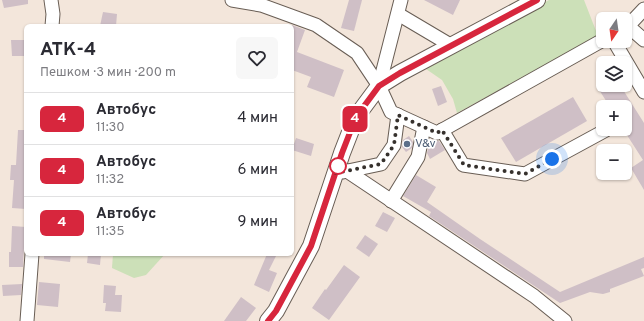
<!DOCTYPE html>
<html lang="ru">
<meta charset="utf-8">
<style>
body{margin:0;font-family:Overpass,sans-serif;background:#f7f7f7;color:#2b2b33;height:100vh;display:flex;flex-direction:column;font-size:15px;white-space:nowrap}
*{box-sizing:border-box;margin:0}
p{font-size:13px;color:#7c7c81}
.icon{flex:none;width:22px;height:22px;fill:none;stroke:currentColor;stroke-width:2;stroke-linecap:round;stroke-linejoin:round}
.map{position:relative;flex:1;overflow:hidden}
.side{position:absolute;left:24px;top:24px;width:270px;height:232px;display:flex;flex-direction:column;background:#fff;border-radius:6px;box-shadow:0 1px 3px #0004}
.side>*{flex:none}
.badge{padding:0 8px;border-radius:6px;font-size:14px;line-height:26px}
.needle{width:26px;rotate:193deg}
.buttons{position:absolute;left:596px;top:12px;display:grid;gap:8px}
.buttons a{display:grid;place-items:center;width:36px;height:36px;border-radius:6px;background:#fff;box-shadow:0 1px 3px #0004;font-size:20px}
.you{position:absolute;width:20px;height:20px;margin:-10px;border:3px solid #fff;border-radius:50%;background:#1a73e8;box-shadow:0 0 0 6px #1a73e833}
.map>.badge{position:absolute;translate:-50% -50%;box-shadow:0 0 0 2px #fff}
.round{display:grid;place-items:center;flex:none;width:42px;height:42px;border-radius:6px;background:#f7f7f7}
.head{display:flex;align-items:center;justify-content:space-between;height:68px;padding:0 16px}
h1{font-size:19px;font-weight:700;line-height:30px}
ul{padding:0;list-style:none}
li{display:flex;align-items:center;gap:12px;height:52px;padding:0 16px;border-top:1px solid #e1e1e2}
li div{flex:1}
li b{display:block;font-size:15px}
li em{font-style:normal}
li .badge{min-width:44px;font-weight:700;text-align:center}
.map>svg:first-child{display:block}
.green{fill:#cce0b8}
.building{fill:#cfbfc6}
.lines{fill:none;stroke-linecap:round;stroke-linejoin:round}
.minor-casing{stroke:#685d54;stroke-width:15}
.major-casing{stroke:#685d54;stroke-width:18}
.minor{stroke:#fff;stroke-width:13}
.major{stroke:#fff;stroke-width:16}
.line-casing{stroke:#fff;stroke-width:9}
.line{stroke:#d7263d;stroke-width:6}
.walk{stroke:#36312d;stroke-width:4;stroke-dasharray:0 7.2}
.service-dot{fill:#5c6f8a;stroke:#fff;stroke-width:1.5}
.stop-dot{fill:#fff;stroke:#d7263d;stroke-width:2}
.labels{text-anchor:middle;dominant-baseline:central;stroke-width:3.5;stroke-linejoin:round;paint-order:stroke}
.service-label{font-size:12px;fill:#4e5e75;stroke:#fff;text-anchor:start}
</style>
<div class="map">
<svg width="644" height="321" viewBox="0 0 644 321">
<rect width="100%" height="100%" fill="#f3e6db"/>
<g class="green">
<path d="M549,0H584L598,36L457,113L453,99L442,80L426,69Z"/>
<path d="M113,254H165L146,275L134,278L112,268Z"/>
</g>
<g class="building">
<path d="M2,0H28V4L4,8Z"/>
<path d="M349,0H362L354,31L341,28Z"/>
<path d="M424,0H460L453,15Z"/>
<path d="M103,12L117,14L116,26H100Z"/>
<path d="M292,25L305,30L297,52L344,70L334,97L307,87L311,77L292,70Z"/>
<path d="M11,40H26V56H12Z"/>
<path d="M596,85H620L644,123V190L631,168L643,160L625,132V107H610Z"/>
<path d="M441,86L447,102L438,106L432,89Z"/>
<path d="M573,97L587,121L516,162L501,138Z"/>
<path d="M18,130H26V209L12,208L14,180H10L11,165H16Z"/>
<path d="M409,136L413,142L412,148L406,152L402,147L403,140Z"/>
<path d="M296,138L314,144L311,156L292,150Z"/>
<path d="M435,141H439L445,150L430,159L427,153L429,144Z"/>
<path d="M416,175L436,187L427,202L480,239L560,292L644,257V268L641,269L644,276L610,289V292L603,294L590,292L560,303L429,216L431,212L403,196Z"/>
<path d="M383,212L395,218L387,232L375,226Z"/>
<path d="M12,226L26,227V247H24L23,267H9V252H11Z"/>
<path d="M365,235L378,244L369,257L356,248Z"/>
<path d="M44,254H71L70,262L44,259Z"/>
<path d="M88,254H101L100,265L87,263Z"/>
<path d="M267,254H277L269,270L277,273L269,292L254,285Z"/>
<path d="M344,265L360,277L329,320L312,308L325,289L326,290Z"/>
<path d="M39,282L60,284L58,307L37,305Z"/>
<path d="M22,284L21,295L3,296L2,285Z"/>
<path d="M104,285L116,286L115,295H122L121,312L105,311L106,303H103Z"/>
<path d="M241,297L256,308L246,321H224Z"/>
</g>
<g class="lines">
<g class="minor-casing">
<g id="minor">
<path d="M51,0L53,14L52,26"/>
<path d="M232,0L261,5L316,25L357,53L379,86L391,112L437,133L603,40"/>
<path d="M398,14L452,46"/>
<path d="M628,26L644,9"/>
<path d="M625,27L628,26L644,40"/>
<path d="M614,41L644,92"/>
<path d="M379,86L401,0"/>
<path d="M442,130L463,165L525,174L606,130"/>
<path d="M347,171L534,296L565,321"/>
<path d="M343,172L381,164L394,145L398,115"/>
<path d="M391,201L418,157L424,127"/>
<path d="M27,321L32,254"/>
</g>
</g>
<g class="major-casing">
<path id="major" d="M268,321L276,311L311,246L342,153L356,117L379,86L400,73L537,0"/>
</g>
<use href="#minor" class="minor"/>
<use href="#major" class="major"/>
</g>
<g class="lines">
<g class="line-casing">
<path id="line" d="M268,321L276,311L311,246L342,153L356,117L379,86L400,73L537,0"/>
</g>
<use href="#line" class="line"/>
<path class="walk" d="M338,166L336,173L381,164L394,145L398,115L437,133L442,130L464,165L525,174L552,159"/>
</g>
<circle class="service-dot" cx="407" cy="144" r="4"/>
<circle class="stop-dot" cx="338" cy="166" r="8"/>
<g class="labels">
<g class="service-label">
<text x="415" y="144">V&amp;v</text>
</g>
</g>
</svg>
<div class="buttons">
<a><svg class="needle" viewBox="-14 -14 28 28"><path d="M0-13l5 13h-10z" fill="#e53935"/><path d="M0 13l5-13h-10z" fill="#7c7c81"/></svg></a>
<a><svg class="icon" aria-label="layers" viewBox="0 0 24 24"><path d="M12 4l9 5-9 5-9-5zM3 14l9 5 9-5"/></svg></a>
<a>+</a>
<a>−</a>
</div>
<div class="you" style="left:552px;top:159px"></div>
<b class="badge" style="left:355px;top:119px;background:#d7263d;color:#fff">4</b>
<section class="side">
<div class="head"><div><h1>АТК-4</h1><p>Пешком · 3 мин · 200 m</p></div><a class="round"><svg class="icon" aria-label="heart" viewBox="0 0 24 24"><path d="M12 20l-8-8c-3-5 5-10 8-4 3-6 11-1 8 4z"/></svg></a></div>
<ul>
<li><span class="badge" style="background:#d7263d;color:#fff">4</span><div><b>Автобус</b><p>11:30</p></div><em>4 мин</em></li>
<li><span class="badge" style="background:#d7263d;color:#fff">4</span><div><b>Автобус</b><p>11:32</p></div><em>6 мин</em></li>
<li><span class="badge" style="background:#d7263d;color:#fff">4</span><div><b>Автобус</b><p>11:35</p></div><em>9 мин</em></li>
</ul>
</section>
</div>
